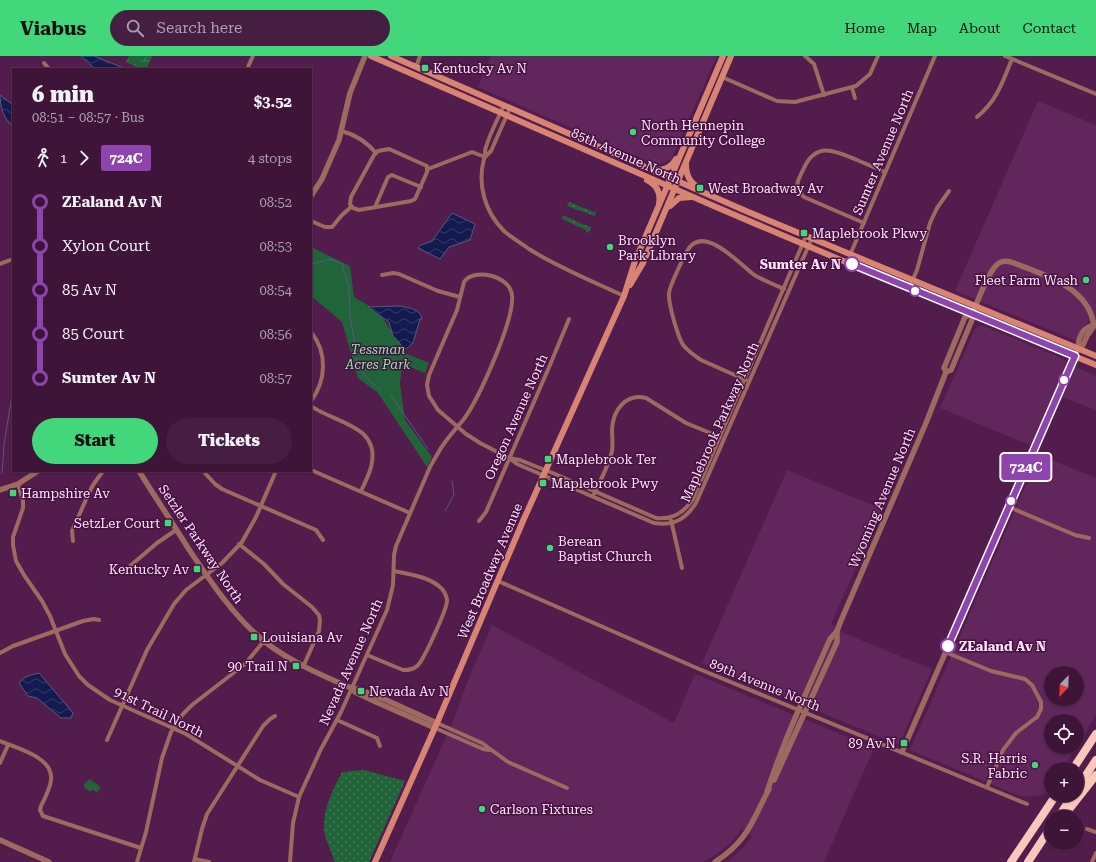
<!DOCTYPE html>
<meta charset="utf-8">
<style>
body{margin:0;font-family:"Roboto Serif",serif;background:#451e41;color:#f1f3f6;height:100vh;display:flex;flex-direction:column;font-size:15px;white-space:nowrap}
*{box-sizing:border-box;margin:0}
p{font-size:13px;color:#ad9fae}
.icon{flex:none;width:22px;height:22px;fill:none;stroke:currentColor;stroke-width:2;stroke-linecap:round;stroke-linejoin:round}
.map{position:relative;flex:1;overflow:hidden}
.details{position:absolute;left:12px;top:12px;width:300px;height:404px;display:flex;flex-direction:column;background:#3e1539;border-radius:0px;box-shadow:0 1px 3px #0004,0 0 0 1px #573453}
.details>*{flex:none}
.badge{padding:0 8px;border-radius:3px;font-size:14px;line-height:26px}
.needle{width:26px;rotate:203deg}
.controls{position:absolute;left:1044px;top:610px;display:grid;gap:8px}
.controls a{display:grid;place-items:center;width:40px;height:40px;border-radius:50%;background:#3e1539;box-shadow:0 1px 3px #0004,0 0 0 1px #573453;font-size:20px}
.map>.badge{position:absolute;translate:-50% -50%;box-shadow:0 0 0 2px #fff}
.legs{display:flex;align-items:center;gap:6px;height:44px;padding:0 20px;font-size:13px}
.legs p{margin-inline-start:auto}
.summary{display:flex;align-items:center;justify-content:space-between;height:68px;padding:0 20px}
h1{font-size:22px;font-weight:800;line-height:30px}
.action{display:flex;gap:8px;margin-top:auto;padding:8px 20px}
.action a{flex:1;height:46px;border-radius:24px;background:#42d77b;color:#111;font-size:16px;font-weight:800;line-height:46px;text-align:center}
.action a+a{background:#451e41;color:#f1f3f6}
ul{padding:0 20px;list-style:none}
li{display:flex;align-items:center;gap:14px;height:44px;font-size:15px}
li i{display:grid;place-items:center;width:6px;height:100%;margin:0 5px;background:currentColor}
li i::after{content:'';width:10px;height:10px;margin:-5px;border:3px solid;border-radius:50%;background:#3e1539}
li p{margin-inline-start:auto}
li:first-child i{background:linear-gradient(#0000 50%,currentColor 0)}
li:last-child i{background:linear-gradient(currentColor 50%,#0000 0)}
header{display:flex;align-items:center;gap:24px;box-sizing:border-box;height:56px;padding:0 20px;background:#42d77b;color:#111}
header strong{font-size:19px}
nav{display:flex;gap:22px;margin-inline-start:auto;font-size:14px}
.search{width:280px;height:36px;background:#451e41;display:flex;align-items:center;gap:10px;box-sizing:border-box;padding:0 14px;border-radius:22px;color:#ad9fae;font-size:15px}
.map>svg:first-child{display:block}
.built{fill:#61265b;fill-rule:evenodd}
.grass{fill:url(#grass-dots)}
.wetland{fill:url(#wetland-marsh)}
.park{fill:#216439}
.water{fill:url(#water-waves);stroke:#5a5782}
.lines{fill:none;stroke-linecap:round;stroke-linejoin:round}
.stream{stroke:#5a5782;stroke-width:1}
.minor{stroke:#9e695e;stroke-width:4}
.tertiary{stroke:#9e695e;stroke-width:5.5}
.secondary{stroke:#d88473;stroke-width:6}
.motorway{stroke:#fcc7bb;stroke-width:8}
.line-1-casing{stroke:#fff;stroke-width:9}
.line-1{stroke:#8e44ad;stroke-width:6}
.poi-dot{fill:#42d77b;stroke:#461141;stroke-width:1.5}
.stop-1-dot{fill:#fff;stroke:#8e44ad;stroke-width:2}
.labels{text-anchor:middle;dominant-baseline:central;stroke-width:3;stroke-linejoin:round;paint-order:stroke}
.poi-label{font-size:13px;fill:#ffe4fa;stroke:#461141;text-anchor:start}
.street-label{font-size:13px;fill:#ffe4fa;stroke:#461141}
.stop-label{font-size:13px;font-weight:bold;fill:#ffe4fa;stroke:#461141;text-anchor:end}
.park-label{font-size:13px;font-style:italic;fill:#8be6a5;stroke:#461141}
</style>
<header>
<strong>Viabus</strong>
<div class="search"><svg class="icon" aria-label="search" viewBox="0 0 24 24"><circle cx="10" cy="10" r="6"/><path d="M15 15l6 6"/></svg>Search here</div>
<nav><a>Home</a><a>Map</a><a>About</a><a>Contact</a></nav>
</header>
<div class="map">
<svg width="1096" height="806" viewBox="0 0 1096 806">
<defs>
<pattern id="grass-dots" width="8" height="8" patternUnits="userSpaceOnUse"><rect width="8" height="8" fill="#216439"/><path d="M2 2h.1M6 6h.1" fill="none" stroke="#427a57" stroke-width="1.8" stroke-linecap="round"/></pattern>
<pattern id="wetland-marsh" width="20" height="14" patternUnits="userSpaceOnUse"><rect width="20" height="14" fill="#216439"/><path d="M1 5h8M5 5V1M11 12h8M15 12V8" fill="none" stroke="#427a57"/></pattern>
<pattern id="water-waves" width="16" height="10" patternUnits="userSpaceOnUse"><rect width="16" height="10" fill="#131a4f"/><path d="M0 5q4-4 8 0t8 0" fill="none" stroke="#363b69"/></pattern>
</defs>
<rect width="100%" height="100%" fill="#521c4c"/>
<g class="built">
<path d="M491,0H717L671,104L656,109L478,31Z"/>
<path d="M1038,45L1096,69V265H1090L1084,270L1079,277L1076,285L955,235Z"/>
<path d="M978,270H984L1064,303L1067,307L1096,320V354L1054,338L1032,390L940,352L975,273Z"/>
<path d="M1039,399L1096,422V659L1077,690V665H1051V691H1076L1062,713H1051V730L1047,737L1036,740H1020L910,694ZM1051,617H1077V643H1051Z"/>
<path d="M787,414L882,453L831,568L846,578L932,613L899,689L702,607Z"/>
<path d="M492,569L674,667L695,618L874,692L824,806H727L741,794L752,781L742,773L731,787L714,800L703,806H390L453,665L470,619Z"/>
</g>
<g class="grass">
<path d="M569,146L594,156L596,154L595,160L567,150Z"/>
<path d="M563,159L582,168L591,171L589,176L586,177V174L562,163Z"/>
<path d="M364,714L405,725L369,806H335C332,797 327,788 325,779C320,758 333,734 342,716Z"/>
</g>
<path class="wetland" d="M129,0H152L147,13H141L126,6Z"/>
<g class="park">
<path d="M311,191L350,210L354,241L378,255L407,298L429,307L425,317L402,308L400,328L405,364L432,401L427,411L378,337L358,322L342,266L311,240Z"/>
<path d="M90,723L93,726L96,727L101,732L96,737L94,734L89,735L84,731V728Z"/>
</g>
<g class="water">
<path d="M81,0H94L126,13H95Z"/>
<path d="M0,39L13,49V71C4,63 0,51 0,39Z"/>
<path d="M452,157L475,168L470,184L449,191L440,203L418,192L421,189L432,185Z"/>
<path d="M400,250C408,252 421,253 422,263H420L413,287L405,294L402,291L399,286L393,280L389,266L368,251Z"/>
<path d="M39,617L73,657L71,662H61L37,642L28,640L19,627C25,620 30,619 39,617Z"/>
</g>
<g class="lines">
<g class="stream">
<path d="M311,208L331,203L342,208L349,232L350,261L356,292"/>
<path d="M356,302C361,318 368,324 381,334"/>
<path d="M390,338L428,393"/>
<path d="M2,417L4,389L13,333"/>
<path d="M445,455L454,439L452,425"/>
</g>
<g class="minor">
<path d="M805,0L814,8L824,39"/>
<path d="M1005,0L1096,38"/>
<path d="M44,7L49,13"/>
<path d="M416,11L420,0"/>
<path d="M247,13L253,0"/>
<path d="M722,21L777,45L795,46L856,30L870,18L878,0"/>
<path d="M852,32L855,42"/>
<path d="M504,49C498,63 490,77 486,91C484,95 486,99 484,103C477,129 485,156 504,175C512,182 521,187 529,193C559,212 592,225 624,240"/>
<path d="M977,61C997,45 1003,25 1012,3"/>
<path d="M342,75C356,79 366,85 376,97"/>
<path d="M389,93L427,110V116L415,143L411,145L359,154L353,152L350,148L351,141L374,99L378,95Z"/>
<path d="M485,101L491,95L510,52"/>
<path d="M428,113L472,96L485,101"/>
<path d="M375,151L388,121L392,119L421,131"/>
<path d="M311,165L325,171H332L342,159L351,151"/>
<path d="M864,167L804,141L798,135C795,127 801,119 804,112C816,85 836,95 857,104C866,108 876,112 885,116"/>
<path d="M806,180L693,443C684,457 672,464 656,462L555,418L520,404L509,402L517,408L654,467C673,470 685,464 696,447L812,182"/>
<path d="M850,199L935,0"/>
<path d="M0,208L13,203"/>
<path d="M382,219L393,217L399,218L438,235L460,241"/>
<path d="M909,232L917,214L930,167L937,152L949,135"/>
<path d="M311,276C328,297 326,325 311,345"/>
<path d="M746,324L701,304C695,300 689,296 684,290C678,283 668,246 669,237C670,229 684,200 689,192C706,169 741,210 756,220C765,225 775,229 784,233"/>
<path d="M311,350C333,366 378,369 372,406C371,416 365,426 361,435"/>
<path d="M311,414L410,457"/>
<path d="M203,415L215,428L222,433L316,474L323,484"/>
<path d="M18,428L23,445V452L13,481V489L16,505L24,519L42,545L50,560L65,598L79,620L88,629L110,644L186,678L260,724L299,741"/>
<path d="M594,438C600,425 609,409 612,395C613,387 612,380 612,373C613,354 626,337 646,342L686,367L720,381"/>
<path d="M1009,451L1075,479L1089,482"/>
<path d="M671,464L682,512"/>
<path d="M479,465L486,456L550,309L569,263"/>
<path d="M73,485L72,475L88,439L93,429L103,415"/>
<path d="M239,488L264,508L283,528L312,551L319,559L320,564L319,575L303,611"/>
<path d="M130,510L157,487L176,474"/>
<path d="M498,525L699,613L1027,748"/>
<path d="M945,596L991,615L1025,623L1032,629L1041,646V653L1037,661L1016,677L1003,694L987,731"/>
<path d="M0,597L13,590L83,565L94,563L99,564"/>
<path d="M367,599L403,614C408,614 413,614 417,610C423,606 448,551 447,544C447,541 444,535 442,533C431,521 409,518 394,515"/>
<path d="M337,664L377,682L380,690"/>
<path d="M437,667L482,687L508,706L567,732"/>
<path d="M435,672L483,693L489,694"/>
<path d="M107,684L147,594L174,548L186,534L222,507L242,486L256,461L276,415"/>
<path d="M0,685C16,692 54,701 51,724C50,733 45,742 41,750L40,754L43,760L141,792"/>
<path d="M0,707L8,689"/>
<path d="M1087,773L1096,776"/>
<path d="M195,803L209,806"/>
<path d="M137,806L146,776L162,702L171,676L183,658L192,649L245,608L264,585"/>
<path d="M194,806L202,773L207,758L263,670L270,663L275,660"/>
<path d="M290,806L293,767L299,741L321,693L341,656L387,554L393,529L394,499L396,490L430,411L438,397C445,384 455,374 464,363C479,342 515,263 512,239C510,220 474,211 464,226L457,254L429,319L427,329L429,340L438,354L466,378L480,387L509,402"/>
<path d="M1092,806L1096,797"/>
</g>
<g class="tertiary">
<path d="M311,140L322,123L339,84L350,37L365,0"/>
<path d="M1078,293L1083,289L1087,280L1094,270"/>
<path d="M946,316L951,314L972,264V258C978,246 988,214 999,207C1004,204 1009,205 1014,207C1046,220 1089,231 1094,270"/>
<path d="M139,415C155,441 172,466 188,492C211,526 233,560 265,586C291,606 321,619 351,632L355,636L376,646L435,672"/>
<path d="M0,434L18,428L38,415"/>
<path d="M351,632L358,633L386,644L437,667"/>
<path d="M902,696L1078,293C1078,281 1083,270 1096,269"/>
<path d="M774,724L837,586V575"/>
<path d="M767,736C784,683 808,633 830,583L837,575L840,567L926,367L946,316L944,312L965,261L972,258"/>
<path d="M0,784L49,806"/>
<path d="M715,806C748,785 752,765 769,733"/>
</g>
<g class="secondary">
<path d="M371,0L716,151L855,210L1096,309"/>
<path d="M391,0L746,155L1096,300"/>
<path d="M686,108C686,118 689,127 699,131"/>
<path d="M654,114C664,114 671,112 676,103"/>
<path d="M647,124C657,129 661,137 659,148"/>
<path d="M670,150L679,142L691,141"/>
<path d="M630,229L643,207L731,0"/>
<path d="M375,806L437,667L523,465L624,240L635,205L723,0"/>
</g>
<g class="motorway">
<path d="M1073,713L1096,678"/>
<path d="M1077,733L1096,704"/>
<path d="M1063,754L1073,739"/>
<path d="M1063,761L1096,719"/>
<path d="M1011,806L1056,739"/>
<path d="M1028,806L1051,771"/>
</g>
</g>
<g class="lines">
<g class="line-1-casing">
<path id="line-1" d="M852,208L1075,300L948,590"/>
</g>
<use href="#line-1" class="line-1"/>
</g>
<g class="poi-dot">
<rect x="421" y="8" width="8" height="8" rx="2"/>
<circle cx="633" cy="76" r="4"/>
<rect x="696" y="128" width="8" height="8" rx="2"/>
<rect x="800" y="173" width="8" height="8" rx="2"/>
<circle cx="610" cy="191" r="4"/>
<circle cx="1086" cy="224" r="4"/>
<rect x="544" y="399" width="8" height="8" rx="2"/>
<rect x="539" y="423" width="8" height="8" rx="2"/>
<rect x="9" y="433" width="8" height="8" rx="2"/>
<rect x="164" y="463" width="8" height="8" rx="2"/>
<circle cx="550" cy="492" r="4"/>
<rect x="193" y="509" width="8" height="8" rx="2"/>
<rect x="250" y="577" width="8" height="8" rx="2"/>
<rect x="292" y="606" width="8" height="8" rx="2"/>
<rect x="357" y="631" width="8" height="8" rx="2"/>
<rect x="900" y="683" width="8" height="8" rx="2"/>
<circle cx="1035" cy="709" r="4"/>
<circle cx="482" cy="753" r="4"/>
</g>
<g class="stop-1-dot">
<circle cx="852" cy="208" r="7"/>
<circle cx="915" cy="235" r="5"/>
<circle cx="1064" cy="324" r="5"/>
<circle cx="1011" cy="445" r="5"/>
<circle cx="948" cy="590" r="7"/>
</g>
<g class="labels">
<g class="poi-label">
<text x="433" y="12">Kentucky Av N</text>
<text x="641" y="69">North Hennepin<tspan x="641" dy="15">Community College</tspan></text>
<text x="708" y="132">West Broadway Av</text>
<text x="812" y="177">Maplebrook Pkwy</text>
<text x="618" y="184">Brooklyn<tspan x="618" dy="15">Park Library</tspan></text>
<text x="1078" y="224" text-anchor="end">Fleet Farm Wash</text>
<text x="556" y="403">Maplebrook Ter</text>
<text x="551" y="427">Maplebrook Pwy</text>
<text x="21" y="437">Hampshire Av</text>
<text x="160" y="467" text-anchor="end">SetzLer Court</text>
<text x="558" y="485">Berean<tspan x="558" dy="15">Baptist Church</tspan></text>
<text x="189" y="513" text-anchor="end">Kentucky Av</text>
<text x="262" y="581">Louisiana Av</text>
<text x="288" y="610" text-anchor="end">90 Trail N</text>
<text x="369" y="635">Nevada Av N</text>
<text x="896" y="687" text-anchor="end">89 Av N</text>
<text x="1027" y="702" text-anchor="end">S.R. Harris<tspan x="1027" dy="15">Fabric</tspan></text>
<text x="490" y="753">Carlson Fixtures</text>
</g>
<g class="street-label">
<text transform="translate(883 96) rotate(-67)">Sumter Avenue North</text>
<text transform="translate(626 100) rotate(24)">85th Avenue North</text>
<text transform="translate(516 361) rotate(-66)">Oregon Avenue North</text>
<text transform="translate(720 366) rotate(-66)">Maplebrook Parkway North</text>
<text transform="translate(882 442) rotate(-67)">Wyoming Avenue North</text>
<text transform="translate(201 488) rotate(56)">Setzler Parkway North</text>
<text transform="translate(490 515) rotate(-67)">West Broadway Avenue</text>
<text transform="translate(351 606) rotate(-66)">Nevada Avenue North</text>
<text transform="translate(765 629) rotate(22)">89th Avenue North</text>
<text transform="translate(159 656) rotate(26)">91st Trail North</text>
</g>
<g class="stop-label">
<text x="841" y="208">Sumter Av N</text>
<text x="959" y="590" text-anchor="start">ZEaland Av N</text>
</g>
<g class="park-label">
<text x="378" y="293">Tessman<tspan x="378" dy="15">Acres Park</tspan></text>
</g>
</g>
</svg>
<div class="controls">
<a><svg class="needle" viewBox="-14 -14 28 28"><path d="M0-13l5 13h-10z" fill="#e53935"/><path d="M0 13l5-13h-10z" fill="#ad9fae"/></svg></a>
<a><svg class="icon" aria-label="locate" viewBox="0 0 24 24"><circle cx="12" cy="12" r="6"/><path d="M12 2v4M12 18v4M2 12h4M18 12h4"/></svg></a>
<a>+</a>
<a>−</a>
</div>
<b class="badge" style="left:1026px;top:411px;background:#8e44ad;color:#fff">724C</b>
<section class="details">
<div class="summary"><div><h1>6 min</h1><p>08:51 – 08:57 · Bus</p></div><b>$3.52</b></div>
<div class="legs"><svg class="icon" aria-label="walk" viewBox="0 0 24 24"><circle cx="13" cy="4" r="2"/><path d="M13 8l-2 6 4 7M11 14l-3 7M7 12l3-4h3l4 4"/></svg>1<svg class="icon" aria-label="forward" viewBox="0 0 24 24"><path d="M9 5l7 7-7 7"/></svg><b class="badge" style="background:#8e44ad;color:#fff">724C</b><p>4 stops</p></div>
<ul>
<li><i style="color:#8e44ad"></i><b>ZEaland Av N</b><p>08:52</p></li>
<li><i style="color:#8e44ad"></i><span>Xylon Court</span><p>08:53</p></li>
<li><i style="color:#8e44ad"></i><span>85 Av N</span><p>08:54</p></li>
<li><i style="color:#8e44ad"></i><span>85 Court</span><p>08:56</p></li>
<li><i style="color:#8e44ad"></i><b>Sumter Av N</b><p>08:57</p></li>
</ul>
<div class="action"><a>Start</a><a>Tickets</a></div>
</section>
</div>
